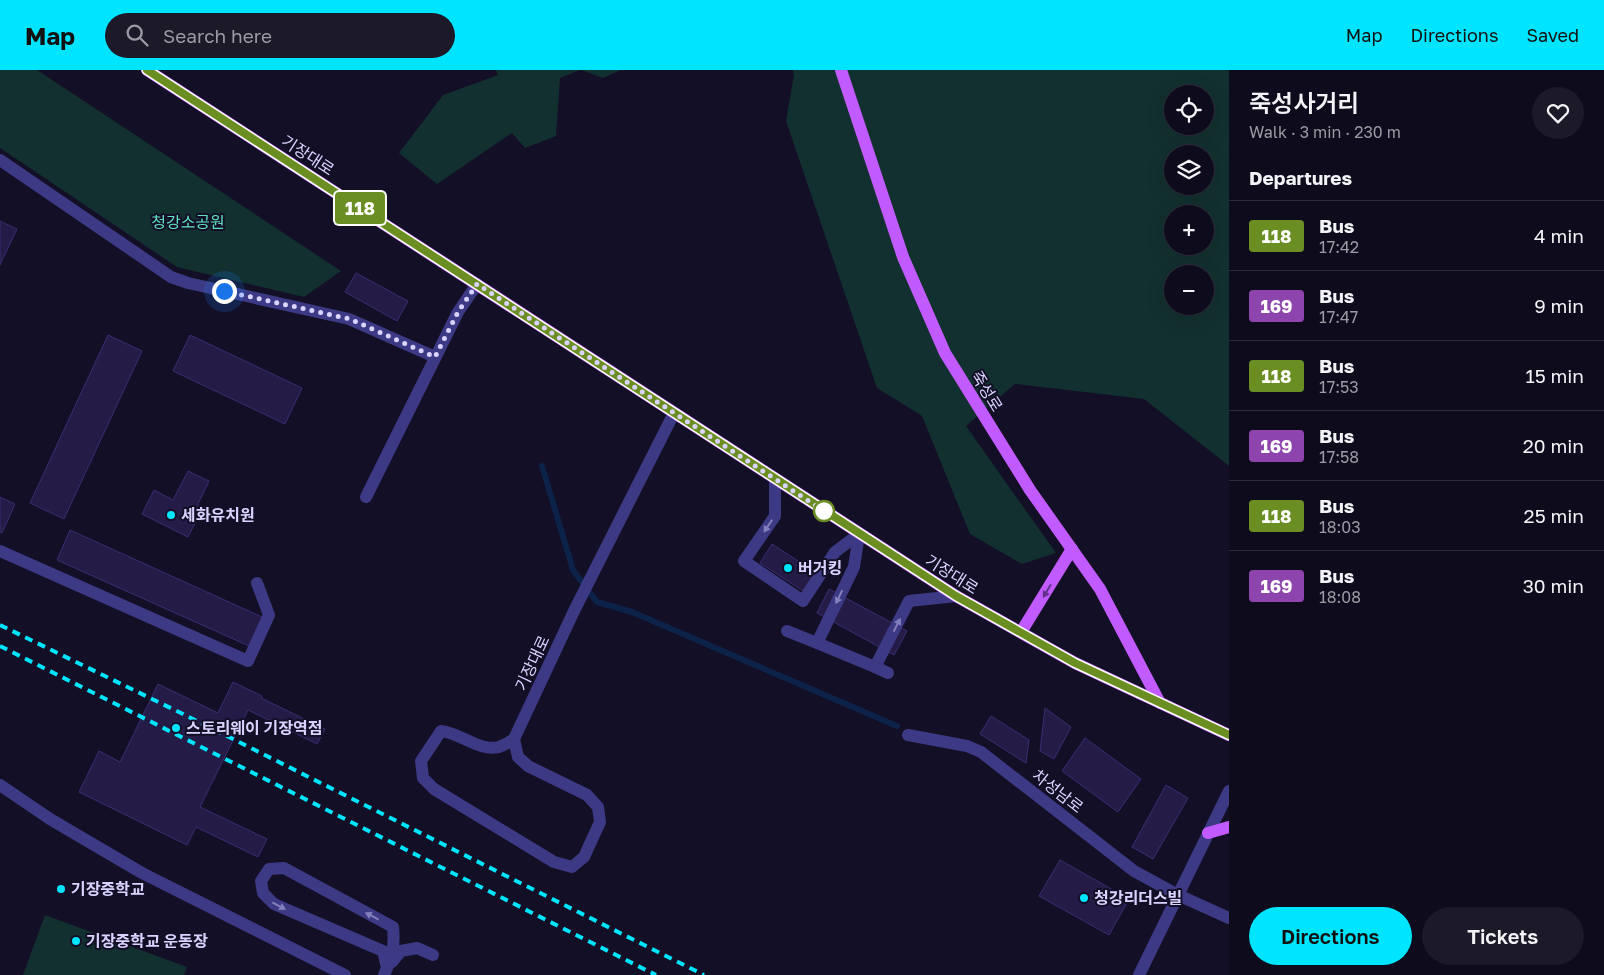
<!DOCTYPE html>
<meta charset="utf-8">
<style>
body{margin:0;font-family:"Golos Text","Noto Sans KR",sans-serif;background:#1c1929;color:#f1f3f6;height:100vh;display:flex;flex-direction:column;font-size:19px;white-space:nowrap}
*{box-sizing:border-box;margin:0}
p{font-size:16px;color:#9b9ba3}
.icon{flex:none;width:28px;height:28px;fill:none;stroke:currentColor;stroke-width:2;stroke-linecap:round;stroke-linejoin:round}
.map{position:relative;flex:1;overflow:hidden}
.panel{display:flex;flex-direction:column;background:#0e0b1c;width:375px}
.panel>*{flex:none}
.badge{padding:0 10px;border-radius:4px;font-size:18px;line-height:32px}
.tools{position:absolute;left:1164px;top:15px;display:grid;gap:10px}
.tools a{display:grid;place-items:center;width:50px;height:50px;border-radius:50%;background:#0e0b1c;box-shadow:0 5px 20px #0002,0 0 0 1px #2e2b3b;font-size:25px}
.you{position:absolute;width:25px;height:25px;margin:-12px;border:4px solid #fff;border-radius:50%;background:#1a73e8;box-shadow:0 0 0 8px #1a73e833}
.map>.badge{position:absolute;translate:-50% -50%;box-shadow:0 0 0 2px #fff}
h2{padding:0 20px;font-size:19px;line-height:45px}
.round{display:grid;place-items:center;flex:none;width:52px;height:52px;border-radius:26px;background:#1c1929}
.head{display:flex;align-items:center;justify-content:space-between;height:85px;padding:0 20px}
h1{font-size:24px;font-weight:600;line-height:38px}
.action{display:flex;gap:10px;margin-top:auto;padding:10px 20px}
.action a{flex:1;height:58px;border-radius:30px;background:#00e5ff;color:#111;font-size:20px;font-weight:600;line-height:58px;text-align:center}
.action a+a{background:#1c1929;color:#f1f3f6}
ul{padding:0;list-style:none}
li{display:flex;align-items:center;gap:15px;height:70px;padding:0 20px;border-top:1px solid #2e2b3b}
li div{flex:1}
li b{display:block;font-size:19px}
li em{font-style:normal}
li .badge{min-width:55px;font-weight:700;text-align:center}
header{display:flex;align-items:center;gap:30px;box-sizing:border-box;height:70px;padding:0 25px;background:#00e5ff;color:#111}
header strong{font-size:24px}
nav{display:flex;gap:28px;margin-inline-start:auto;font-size:18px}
.search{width:350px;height:45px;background:#1c1929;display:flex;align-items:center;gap:12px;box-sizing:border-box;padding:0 18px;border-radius:28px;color:#9b9ba3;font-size:19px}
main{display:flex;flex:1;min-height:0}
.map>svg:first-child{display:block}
.green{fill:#12302f;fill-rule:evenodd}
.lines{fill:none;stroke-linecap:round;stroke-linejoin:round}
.stream{stroke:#0c2248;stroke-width:6}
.building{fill:#241b47;stroke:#3b2d73}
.minor{stroke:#3d3a85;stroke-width:12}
.major{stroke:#c25bff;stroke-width:12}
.rail{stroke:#00e5ff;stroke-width:4;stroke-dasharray:8 6;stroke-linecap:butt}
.oneway{fill:#837fbc}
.oneway2{fill:#623188}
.line-casing{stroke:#fff;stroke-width:11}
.line{stroke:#6b8e23;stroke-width:8}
.walk{stroke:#d9d4ff;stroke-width:5;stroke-dasharray:0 9}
.stop-dot{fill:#fff;stroke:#6b8e23;stroke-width:2.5}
.poi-dot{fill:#00e5ff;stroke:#130f26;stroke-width:2}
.labels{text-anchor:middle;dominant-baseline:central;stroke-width:4;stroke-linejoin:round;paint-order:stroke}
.street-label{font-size:16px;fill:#d9d4ff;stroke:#130f26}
.park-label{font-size:16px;fill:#5fe0c0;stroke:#130f26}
.poi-label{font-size:16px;font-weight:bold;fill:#d9d4ff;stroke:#130f26;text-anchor:start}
</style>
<header>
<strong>Map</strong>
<div class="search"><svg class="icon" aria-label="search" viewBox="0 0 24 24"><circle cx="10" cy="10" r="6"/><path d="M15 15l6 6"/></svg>Search here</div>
<nav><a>Map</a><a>Directions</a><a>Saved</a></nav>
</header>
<main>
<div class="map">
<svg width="1229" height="905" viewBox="0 0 1229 905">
<rect width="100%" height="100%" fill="#130f26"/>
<g class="green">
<path d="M0,0H37L341,201L304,227L177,197L0,78Z"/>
<path d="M496,0H580L560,8L556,66L525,78L512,63L437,114L399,83L443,25L498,5Z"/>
<path d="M581,0H621L603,8Z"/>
<path d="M793,0H1229V396L1144,329L1015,314L966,356L1056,483L1022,494L970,464L922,346L877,318L786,51L794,5ZM1172,24H1205V56H1172ZM1172,84H1205V116H1172ZM1172,144H1205V176H1172ZM1172,204H1205V236H1172Z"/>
<path d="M45,845L187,897L184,905H23Z"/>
</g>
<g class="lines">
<path class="stream" d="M542,396L573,500L597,532L632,542L897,656"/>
</g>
<g class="building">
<path d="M0,151L17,159L0,195Z"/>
<path d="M356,203L408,231L397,251L345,222Z"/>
<path d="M108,265L142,281L64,449L30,433Z"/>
<path d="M190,265L302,318L285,354L173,301Z"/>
<path d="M188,401L209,411L198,434L201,441L188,467L142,444L154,420L173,430Z"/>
<path d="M0,427L15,434L2,463L0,462Z"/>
<path d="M70,460L262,547L249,576L57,490Z"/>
<path d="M772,474L815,502L803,521L760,493Z"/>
<path d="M829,519L907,561L894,585L817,543Z"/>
<path d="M233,612L262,626L261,628L325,659L317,674L248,640L200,737L267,769L258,787L196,757L187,775L79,722L99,681L120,692L158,614L218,643Z"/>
<path d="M1045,638L1071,657L1054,689L1040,681Z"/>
<path d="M991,646L1029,670L1026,693L980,664Z"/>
<path d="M1085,668L1141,709L1118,742L1062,701Z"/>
<path d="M1166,715L1188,728L1153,789L1132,777Z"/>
<path d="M1060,790L1129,829L1109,865L1039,826Z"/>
</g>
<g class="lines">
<g class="minor">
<path d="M0,90L171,207L188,213L349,249L435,287"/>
<path d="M775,409V446L744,491L803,531L835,482L859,464"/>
<path d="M366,427L458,242L477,214"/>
<path d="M859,464L854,497L817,573L875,597L909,531L956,526"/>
<path d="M0,481L248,591L269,545L257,513"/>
<path d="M787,561L817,573"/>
<path d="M875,597L888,603"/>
<path d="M441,661C461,663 479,682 499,677C504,675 510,672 514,669L518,687L528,696L587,725L598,737L600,752L584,787L572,797L554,792L434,719L423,708L421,691Z"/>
<path d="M908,665L967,676L981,682L1134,801L1178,825L1229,848"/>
<path d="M514,669L574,541L674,343"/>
<path d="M0,715L50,749L142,803L345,905"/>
<path d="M392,892L401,881L417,878L433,885"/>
<path d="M384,905C392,887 395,877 393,857L284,798L269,799L261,811L263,823L274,834L383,881L387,898"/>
<path d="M1139,905L1229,721"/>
</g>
<g class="major">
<path d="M147,0L956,526L1075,593L1229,665"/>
<path d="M841,0L903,187L945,283L1030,420L1100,519L1160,633"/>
<path d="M1021,562L1072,479"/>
<path d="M1208,763L1229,757"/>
</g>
<g class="rail">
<path d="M0,555L183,644L704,905"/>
<path d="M0,576L656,905"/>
</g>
</g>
<defs><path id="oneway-solid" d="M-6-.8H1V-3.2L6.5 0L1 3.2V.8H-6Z" transform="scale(1.25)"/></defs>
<g class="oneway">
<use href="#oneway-solid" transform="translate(768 456) rotate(124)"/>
<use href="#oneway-solid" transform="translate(839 527) rotate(116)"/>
<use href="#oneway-solid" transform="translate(897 555) rotate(-63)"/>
<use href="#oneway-solid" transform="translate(279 836) rotate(28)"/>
<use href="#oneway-solid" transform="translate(372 846) rotate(-152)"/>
</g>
<use class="oneway2" href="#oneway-solid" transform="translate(1047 521) rotate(121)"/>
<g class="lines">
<g class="line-casing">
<path id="line" d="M147,0L956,526L1075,593L1229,665"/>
</g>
<use href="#line" class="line"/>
<path class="walk" d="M224,221L350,249L435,287L458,242L477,214L824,441"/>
</g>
<circle class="stop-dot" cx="824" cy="441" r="10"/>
<g class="poi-dot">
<circle cx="171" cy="445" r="5"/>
<circle cx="788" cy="498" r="5"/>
<circle cx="176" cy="658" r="5"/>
<circle cx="61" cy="819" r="5"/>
<circle cx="1084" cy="828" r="5"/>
<circle cx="76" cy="871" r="5"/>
</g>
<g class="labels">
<g class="street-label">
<text transform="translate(308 85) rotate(33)">기장대로</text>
<text transform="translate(987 321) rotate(58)">죽성로</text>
<text transform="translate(952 504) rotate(32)">기장대로</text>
<text transform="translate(532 593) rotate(-65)">기장대로</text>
<text transform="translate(1058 721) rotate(38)">차성남로</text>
</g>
<g class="park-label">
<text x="188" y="152">청강소공원</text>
</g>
<g class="poi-label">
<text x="181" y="445">세화유치원</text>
<text x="798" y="498">버거킹</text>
<text x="186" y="658">스토리웨이 기장역점</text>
<text x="71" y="819">기장중학교</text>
<text x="1094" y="828">청강리더스빌</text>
<text x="86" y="871">기장중학교 운동장</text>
</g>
</g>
</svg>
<div class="tools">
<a><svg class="icon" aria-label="locate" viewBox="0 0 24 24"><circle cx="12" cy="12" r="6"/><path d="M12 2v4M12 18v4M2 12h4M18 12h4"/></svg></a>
<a><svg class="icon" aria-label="layers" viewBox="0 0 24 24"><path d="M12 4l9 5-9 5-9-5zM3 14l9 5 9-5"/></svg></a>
<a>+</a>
<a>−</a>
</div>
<div class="you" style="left:224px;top:221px"></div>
<b class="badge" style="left:360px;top:138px;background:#6b8e23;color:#fff">118</b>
</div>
<section class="panel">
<div class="head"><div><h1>죽성사거리</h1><p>Walk · 3 min · 230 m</p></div><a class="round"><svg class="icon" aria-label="heart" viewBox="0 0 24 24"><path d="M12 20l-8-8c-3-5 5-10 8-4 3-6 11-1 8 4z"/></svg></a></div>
<h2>Departures</h2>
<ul>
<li><span class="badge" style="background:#6b8e23;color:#fff">118</span><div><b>Bus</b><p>17:42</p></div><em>4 min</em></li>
<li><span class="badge" style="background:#8e44ad;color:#fff">169</span><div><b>Bus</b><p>17:47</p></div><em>9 min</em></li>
<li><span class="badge" style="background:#6b8e23;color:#fff">118</span><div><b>Bus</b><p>17:53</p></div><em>15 min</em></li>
<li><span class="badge" style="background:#8e44ad;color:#fff">169</span><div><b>Bus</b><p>17:58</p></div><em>20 min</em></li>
<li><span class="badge" style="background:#6b8e23;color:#fff">118</span><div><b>Bus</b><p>18:03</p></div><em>25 min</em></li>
<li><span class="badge" style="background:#8e44ad;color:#fff">169</span><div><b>Bus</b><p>18:08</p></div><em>30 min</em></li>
</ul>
<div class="action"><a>Directions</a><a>Tickets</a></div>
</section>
</main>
